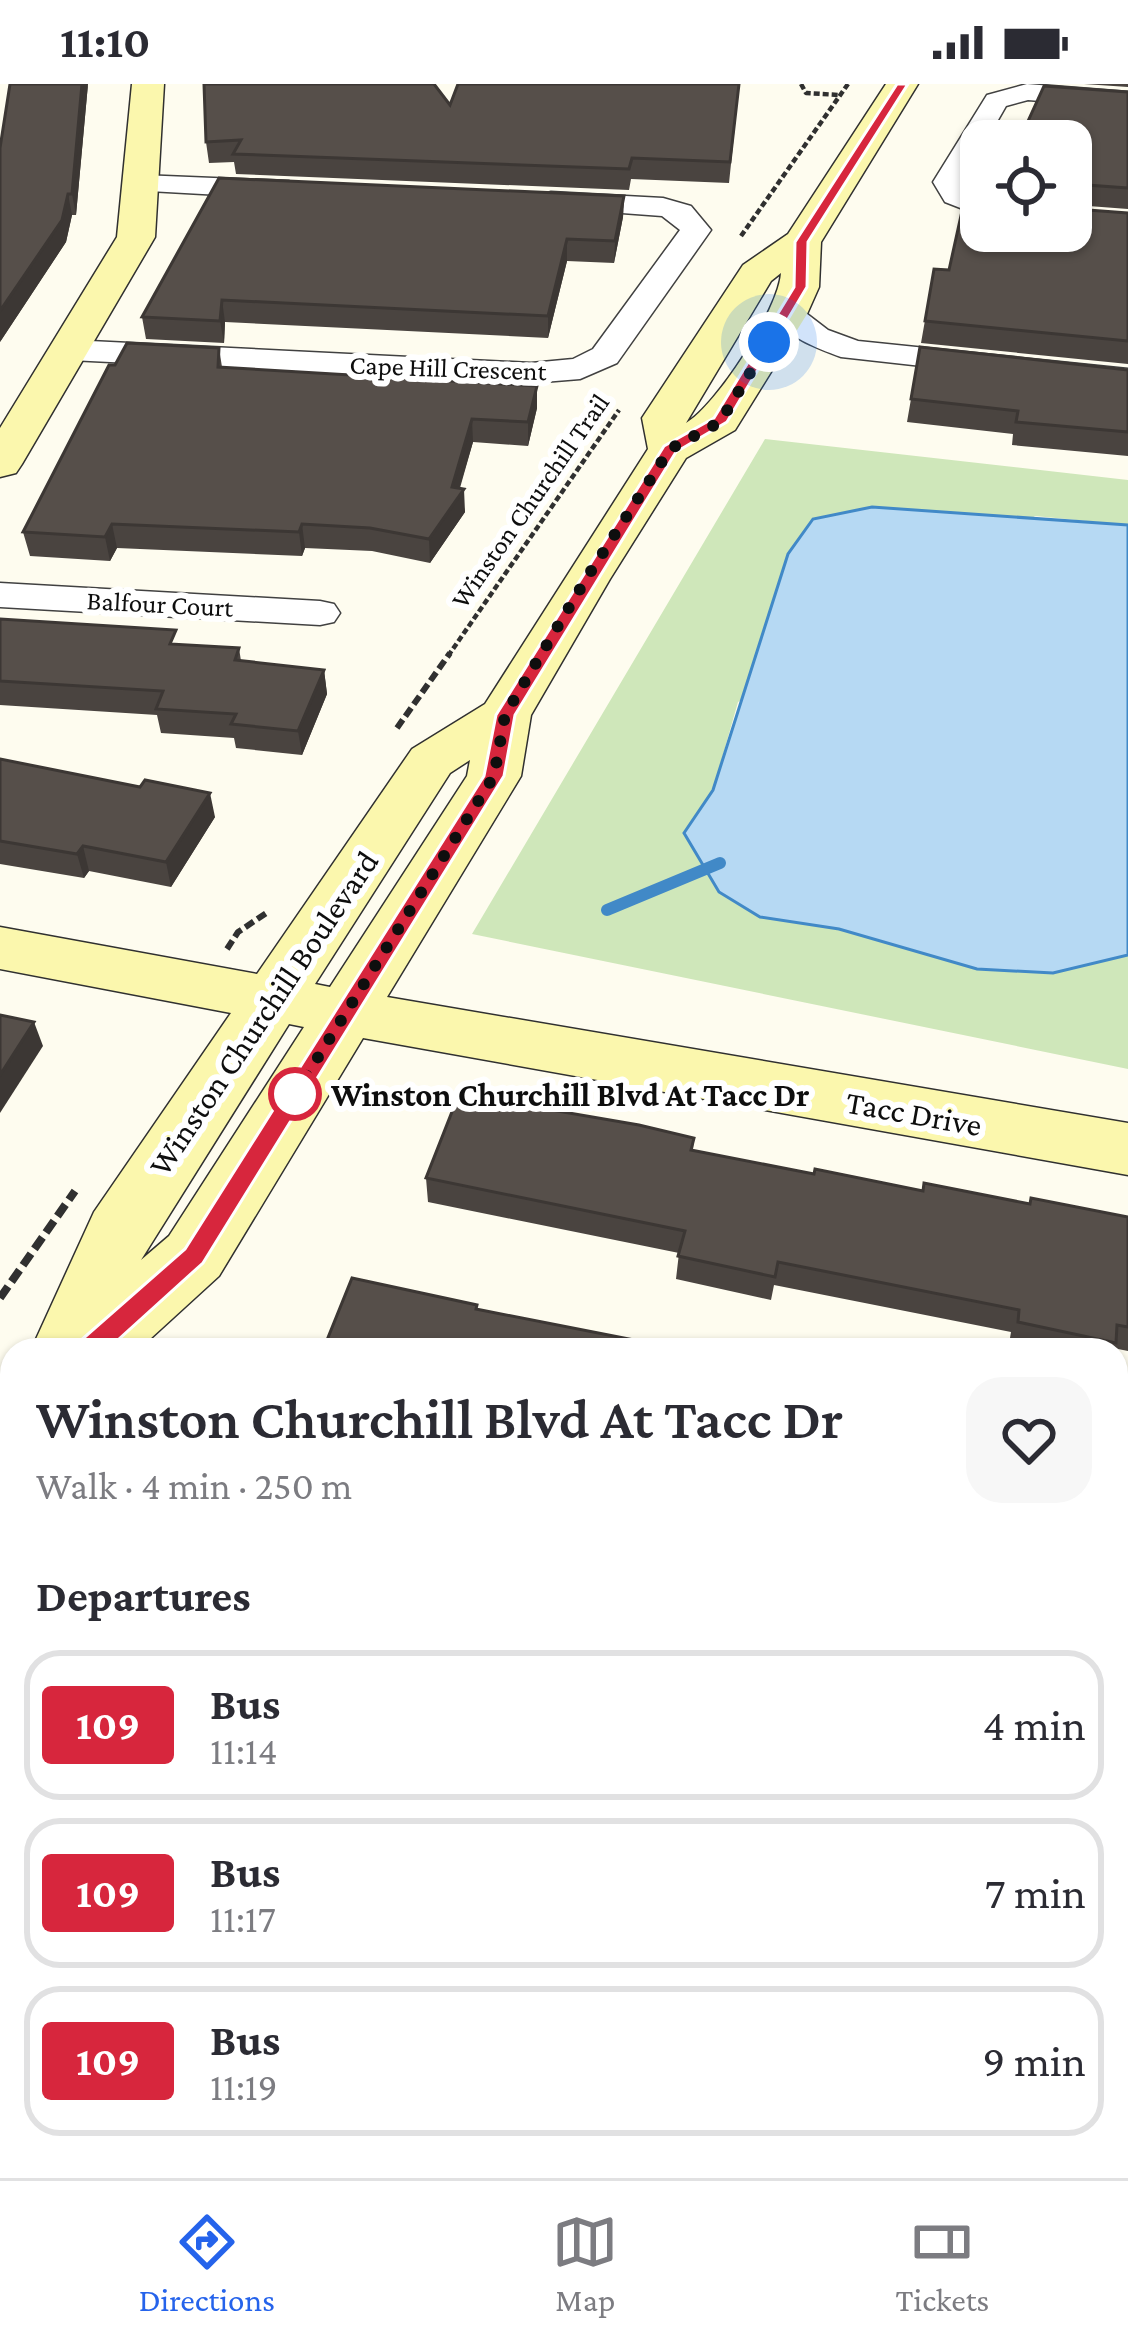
<!DOCTYPE html>
<meta charset="utf-8">
<style>
body{margin:0;font-family:"Crimson Pro",serif;background:#f7f7f7;color:#2b2b33;height:100vh;display:flex;flex-direction:column;font-size:45px;white-space:nowrap}
*{box-sizing:border-box;margin:0}
p{font-size:39px;color:#7c7c81}
.icon{flex:none;width:66px;height:66px;fill:none;stroke:currentColor;stroke-width:2;stroke-linecap:round;stroke-linejoin:round}
.map{position:relative;flex:1;overflow:hidden}
.drawer{position:absolute;left:0px;top:1254px;width:1128px;height:840px;display:flex;flex-direction:column;background:#fff;border-radius:36px 36px 0 0;box-shadow:0 3px 9px #0004}
.drawer>*{flex:none}
.badge{padding:0 24px;border-radius:9px;font-size:42px;line-height:78px}
.buttons{position:absolute;left:960px;top:36px;display:grid;gap:24px}
.buttons a{display:grid;place-items:center;width:132px;height:132px;border-radius:24px;background:#fff;box-shadow:0 3px 9px #0004;font-size:60px}
.you{position:absolute;width:60px;height:60px;margin:-30px;border:9px solid #fff;border-radius:50%;background:#1a73e8;box-shadow:0 0 0 18px #1a73e833}
.map>.badge{position:absolute;translate:-50% -50%;box-shadow:0 0 0 6px #fff}
h2{padding:0 36px;font-size:45px;line-height:108px}
.round{display:grid;place-items:center;flex:none;width:126px;height:126px;border-radius:36px;background:#f7f7f7}
.headline{display:flex;align-items:center;justify-content:space-between;height:204px;padding:0 36px}
h1{font-size:57px;font-weight:600;line-height:90px}
ul{padding:0;list-style:none}
li{display:flex;align-items:center;gap:36px;height:150px;margin:0 24px 18px;padding:0 12px;border:6px solid #e1e1e2;border-radius:36px}
li div{flex:1}
li b{display:block;font-size:45px}
li em{font-style:normal}
li .badge{min-width:132px;font-weight:700;text-align:center}
.status{display:flex;justify-content:space-between;align-items:center;height:84px;padding:0 60px;background:#fff;direction:ltr}
.status svg{height:33px;fill:currentColor}
.menu{display:flex;justify-content:space-around;align-items:center;height:168px;border-top:3px solid #e1e1e2;background:#fff;font-size:33px;color:#7c7c81}
.menu a{display:grid;justify-items:center;gap:6px}
.menu .selected{color:#2563eb}
.map>svg:first-child{display:block}
.green{fill:#cfe7ba}
.water{fill:#b6d9f3;stroke:#4189c7;stroke-width:3}
.lines{fill:none;stroke-linecap:round;stroke-linejoin:round}
.stream{stroke:#4189c7;stroke-width:12}
.street-casing{stroke:#414141;stroke-width:3}
.secondary-casing{stroke:#303030;stroke-width:3}
.path-far2{stroke:#303030;stroke-width:4.5;stroke-dasharray:6 3;stroke-linecap:butt}
.path-far1{stroke:#303030;stroke-width:6;stroke-dasharray:10 4.5;stroke-linecap:butt}
.path{stroke:#303030;stroke-width:8;stroke-dasharray:14 6;stroke-linecap:butt}
.street{fill:#fff;fill-rule:evenodd}
.secondary{fill:#fbf7ad;fill-rule:evenodd}
.wall{fill:#4a4440}
.shaded-wall{fill:#3c3734}
.building{fill:#564f4a;stroke:#3c3734;stroke-width:3}
.line{fill:#d7263d;stroke:#fff;stroke-width:3}
.walk{stroke:#0e0e0e;stroke-width:12;stroke-dasharray:0 21.6}
.stop-dot{fill:#fff;stroke:#d7263d;stroke-width:6}
.labels{text-anchor:middle;dominant-baseline:central;stroke-width:12;stroke-linejoin:round;paint-order:stroke}
.far-street-label{font-size:27px;fill:#0e0e0e;stroke:#fff}
.street-label{font-size:33px;fill:#0e0e0e;stroke:#fff}
.stop-label{font-size:33px;font-weight:bold;fill:#0e0e0e;stroke:#fff;text-anchor:start}
</style>
<div class="status"><b>11:10</b><svg viewBox="0 0 49 12"><path d="M0 12V9h3v3zM5 12V6h3v6zM10 12V3h3v9zM15 12V0h3v12zM26 1h20v11H26zM47 4h2v5h-2z"/></svg></div>
<div class="map">
<svg width="1128" height="2094" viewBox="0 0 1128 2094">
<rect width="100%" height="100%" fill="#fefcef"/>
<path class="green" d="M765,355L1128,396V441L1035,432L738,618L713,706L684,748L719,808L761,833L839,845L977,885L1053,889L1128,871V985L472,850Z"/>
<path class="water" d="M872,423L1128,441V871L1053,889L977,885L839,845L760,833L719,808L684,749L713,706L788,470L813,435Z"/>
<g class="lines">
<path class="stream" d="M607,826L720,779"/>
<g class="street-casing">
<g id="street">
<path d="M1027,0L1128,8V24L1028,16L1006,22L986,57H981L961,98L966,106L981,112V132L945,118L933,98L987,11Z"/>
<path d="M141,91L289,97L304,106L289,115L131,106L127,100L131,94Z"/>
<path d="M551,108L663,114L691,122L711,146L617,279L580,295L531,299L70,276L53,266L70,256L531,279L573,275L593,265L680,146L662,132L541,123L536,117L541,111Z"/>
<path d="M787,220L798,223L828,246L858,257L1128,285V305L841,273C814,263 789,254 771,230L776,223Z"/>
<path d="M0,499L320,517L334,520L340,529L334,538L320,541L0,523Z"/>
<path d="M1116,1560L1128,1562V1628L1116,1626Z"/>
<path d="M12,1761V1851L0,1856V1766Z"/>
<path d="M0,1992L12,1997V2078L0,2073Z"/>
<path d="M67,2082H170L175,2094H72Z"/>
</g>
</g>
<g class="secondary-casing">
<g id="secondary">
<path d="M132,0H164L155,153L22,380L16,389L0,393V344L117,153Z"/>
<path d="M886,0H918L821,158L819,203L807,230L735,346L686,374L610,495L531,631L521,692L387,913L1128,1039V1091L363,954L219,1192L138,1266H31L94,1128L231,929L0,885V843L257,890L412,665L485,620L648,365L642,334L743,181L788,150ZM781,189C779,225 716,322 686,339L771,197ZM470,676L467,692L330,903L315,900L450,689ZM289,940L304,943L169,1152L141,1176Z"/>
<path d="M12,1329V1411L0,1415V1334Z"/>
</g>
</g>
<g class="path-far2">
<path d="M801,0L806,9L839,11"/>
<path d="M741,152L848,0"/>
<path d="M448,572L619,326"/>
</g>
<g class="path-far1">
<path d="M397,644L450,569"/>
<path d="M227,865L238,848L268,828"/>
</g>
<path class="path" d="M0,1214L75,1107"/>
<use href="#street" class="street"/>
<use href="#secondary" class="secondary"/>
</g>
<g class="wall">
<path d="M88,0L76,131H72L66,158L0,258Z"/>
<path d="M1084,0H1128V3Z"/>
<path d="M739,3L729,99L631,95L629,106L236,90L234,78L209,79L206,58Z"/>
<path d="M1128,8V125L1075,121V125L1128,129V280L921,259L934,185L949,186L981,147L1071,57Z"/>
<path d="M624,112L623,133L614,179L567,177L548,254L225,238L224,259L146,255L142,233Z"/>
<path d="M920,263L1128,286V372L1012,361L1013,350L907,338Z"/>
<path d="M219,264L222,283L537,302V324L528,362L473,358L460,404L465,428L430,479L372,467L305,464L302,472L117,464L110,477L30,472L23,448L115,281Z"/>
<path d="M0,535L179,560L239,564L241,577L324,586L327,610L302,671L236,664L234,654L161,649L157,631L0,621Z"/>
<path d="M0,675L215,733L171,803L89,787L84,794L0,780Z"/>
<path d="M694,1054L693,1066L814,1090L922,1107L1029,1120L1031,1114L1128,1133V1267L1113,1264L1112,1266H1037L1009,1260L1011,1248L774,1201L771,1216L676,1195L679,1169L428,1118L426,1094Z"/>
<path d="M1116,1353L1128,1355V1492L1116,1489Z"/>
<path d="M1116,1698L1128,1702V1907L1116,1902Z"/>
<path d="M1124,2063L1128,2094H540L513,2082H1116V2068Z"/>
</g>
<g class="shaded-wall">
<path d="M82,0H88L76,131L72,110Z"/>
<path d="M68,110L72,131L66,158L0,258V227Z"/>
<path d="M624,112L623,133L614,179L615,157Z"/>
<path d="M567,155V177L548,254V232Z"/>
<path d="M222,216L225,238L224,259L220,237Z"/>
<path d="M537,302V324L528,362V338Z"/>
<path d="M472,335L473,358L456,415L464,405L465,428L430,479L429,455L452,403Z"/>
<path d="M112,440L117,464L110,477L105,453Z"/>
<path d="M302,440L305,464L302,472L299,448Z"/>
<path d="M324,586L327,610L302,671L298,647Z"/>
<path d="M210,709L215,733L171,803L166,778Z"/>
<path d="M83,762L89,787L84,794L77,770Z"/>
<path d="M34,938L43,962L0,1029V991Z"/>
</g>
<g class="building">
<path d="M10,0H82L72,110H68L62,136L0,227V64Z"/>
<path d="M204,0H434L450,21L458,0H739L730,78L632,74L629,85L233,70L241,56L206,58Z"/>
<path d="M1044,2L1128,8V104L1072,100L1075,125L1128,129V257L925,237L934,185L949,186L962,127L981,128V147H1071V57H1019Z"/>
<path d="M219,94L624,112L615,157L567,155L548,232L222,216L220,237L142,233Z"/>
<path d="M127,259L219,264L218,283L537,302L528,338L472,335L452,403L464,405L429,455L370,444L302,440L299,448L112,440L105,453L23,448L109,281H115Z"/>
<path d="M920,263L1128,286V348L1016,338L1018,327L911,315Z"/>
<path d="M0,535L176,546L170,560L239,564L235,576L324,586L298,647L231,640L236,630L156,625L163,607L0,597Z"/>
<path d="M0,675L140,703L145,696L210,709L166,778L83,762L77,770L0,757Z"/>
<path d="M0,931L34,938L0,991Z"/>
<path d="M459,1010L639,1041L694,1054L691,1066L814,1090L815,1085L923,1107L924,1099L1030,1120L1031,1114L1128,1133V1243L1117,1241L1116,1259L1018,1238L1019,1226L778,1178L775,1193L678,1172L685,1147L426,1094Z"/>
<path d="M352,1194L477,1221L476,1225L685,1266H323Z"/>
<path d="M1116,1353L1128,1355V1469L1116,1467Z"/>
<path d="M1116,1698L1128,1702V1888L1116,1884Z"/>
<path d="M1124,2063L1128,2064V2094H561L534,2082H1114L1120,2085Z"/>
</g>
<path class="line" d="M897,0H908L808,158L807,203L727,338L676,368L515,631L504,692L203,1179L98,1274H79L75,1266L79,1258L185,1165L484,692L496,631L664,362L714,334L794,203L795,158Z"/>
<g class="lines">
<path class="walk" d="M295,1010L494,692L505,631L586,495L670,365L720,338L769,258"/>
</g>
<circle class="stop-dot" cx="295" cy="1010" r="24"/>
<g class="labels">
<g class="far-street-label">
<text transform="translate(448 284) rotate(2)">Cape Hill Crescent</text>
<text transform="translate(530 417) rotate(-55)">Winston Churchill Trail</text>
<text transform="translate(160 520) rotate(3)">Balfour Court</text>
</g>
<g class="street-label">
<text transform="translate(263 929) rotate(-56)">Winston Churchill Boulevard</text>
<text transform="translate(914 1029) rotate(10)">Tacc Drive</text>
</g>
<g class="stop-label">
<text x="331" y="1010">Winston Churchill Blvd At Tacc Dr</text>
</g>
</g>
</svg>
<div class="buttons">
<a><svg class="icon" aria-label="locate" viewBox="0 0 24 24"><circle cx="12" cy="12" r="6"/><path d="M12 2v4M12 18v4M2 12h4M18 12h4"/></svg></a>
</div>
<div class="you" style="left:769px;top:258px"></div>
<section class="drawer">
<div class="headline"><div><h1>Winston Churchill Blvd At Tacc Dr</h1><p>Walk · 4 min · 250 m</p></div><a class="round"><svg class="icon" aria-label="heart" viewBox="0 0 24 24"><path d="M12 20l-8-8c-3-5 5-10 8-4 3-6 11-1 8 4z"/></svg></a></div>
<h2>Departures</h2>
<ul>
<li><span class="badge" style="background:#d7263d;color:#fff">109</span><div><b>Bus</b><p>11:14</p></div><em>4 min</em></li>
<li><span class="badge" style="background:#d7263d;color:#fff">109</span><div><b>Bus</b><p>11:17</p></div><em>7 min</em></li>
<li><span class="badge" style="background:#d7263d;color:#fff">109</span><div><b>Bus</b><p>11:19</p></div><em>9 min</em></li>
</ul>
</section>
</div>
<nav class="menu">
<a class="selected"><svg class="icon" aria-label="directions" viewBox="0 0 24 24"><path d="M12 3l9 9-9 9-9-9zM9 14v-3h6M13 9l2 2-2 2"/></svg>Directions</a>
<a><svg class="icon" aria-label="map" viewBox="0 0 24 24"><path d="M3 6l6-2 6 2 6-2v14l-6 2-6-2-6 2zM9 4v14M15 6v14"/></svg>Map</a>
<a><svg class="icon" aria-label="tickets" viewBox="0 0 24 24"><path d="M3 7h18v10H3zM15 7v10"/></svg>Tickets</a>
</nav>
